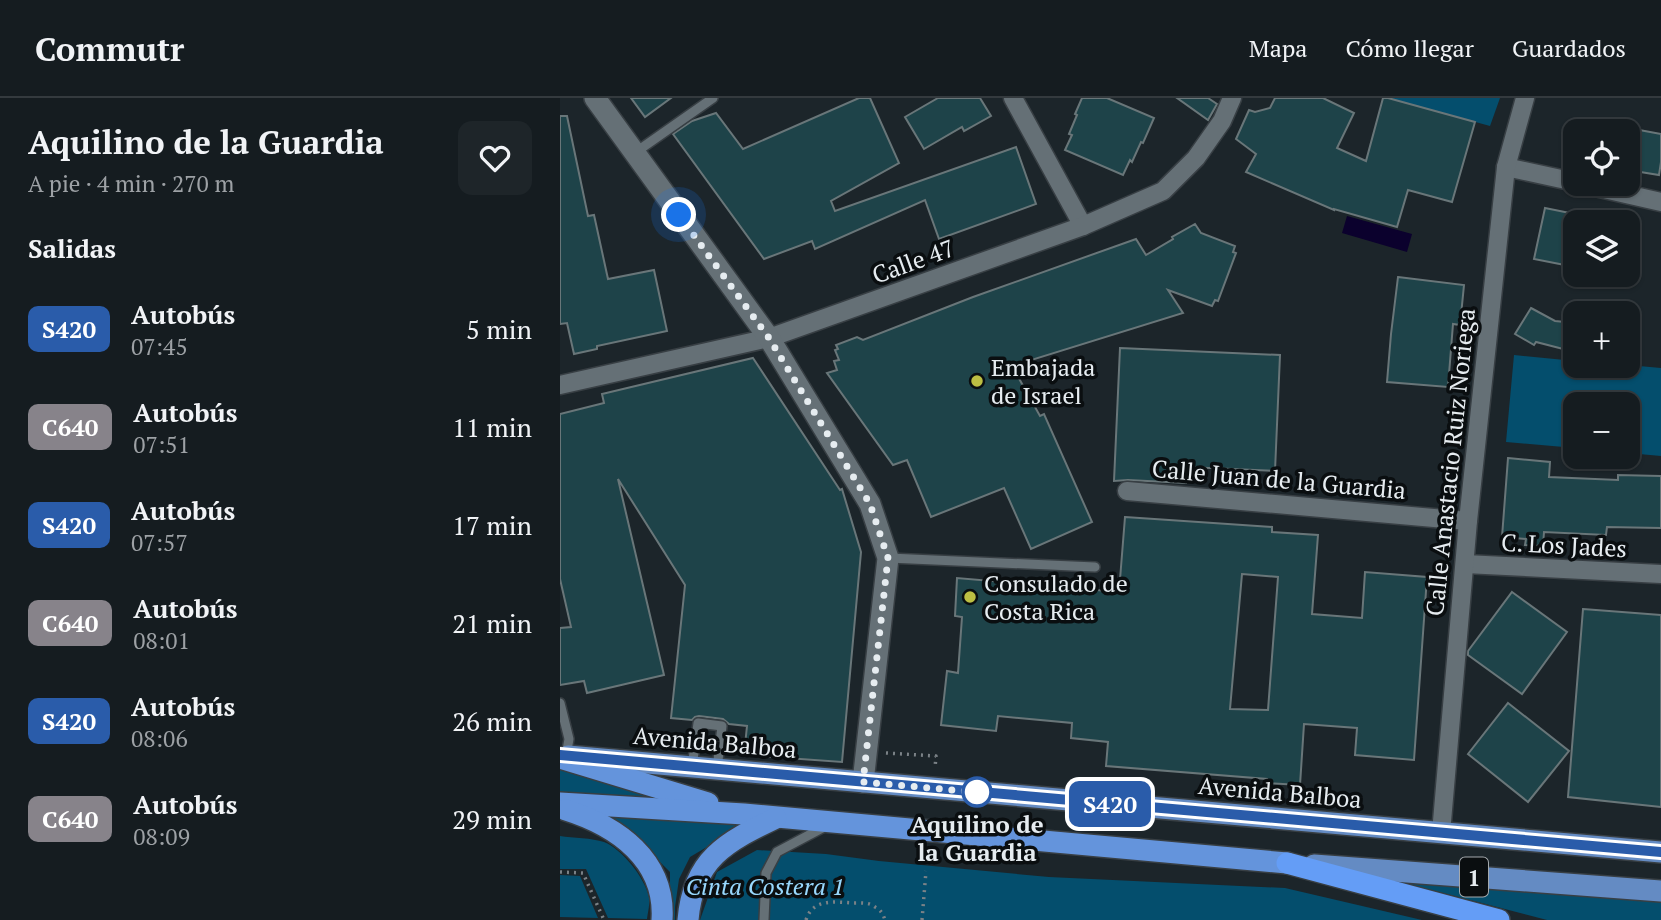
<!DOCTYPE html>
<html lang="es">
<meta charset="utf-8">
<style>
body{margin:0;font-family:"PT Serif",serif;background:#1e2529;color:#f1f3f6;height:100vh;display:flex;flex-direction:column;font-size:26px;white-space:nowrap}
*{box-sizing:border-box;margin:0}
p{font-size:23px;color:#9da1a5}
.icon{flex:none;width:38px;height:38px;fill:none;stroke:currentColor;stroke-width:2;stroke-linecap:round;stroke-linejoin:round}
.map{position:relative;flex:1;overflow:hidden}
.details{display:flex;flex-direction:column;background:#151c20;width:560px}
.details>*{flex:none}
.badge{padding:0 14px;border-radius:10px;font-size:24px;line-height:46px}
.buttons{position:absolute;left:1003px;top:21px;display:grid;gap:14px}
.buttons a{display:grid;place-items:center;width:77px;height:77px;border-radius:14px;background:#151c20;box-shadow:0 2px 5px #0004,0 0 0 2px #343a3e;font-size:35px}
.you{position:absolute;width:35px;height:35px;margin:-18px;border:5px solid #fff;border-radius:50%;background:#1a73e8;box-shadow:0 0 0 10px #1a73e833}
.map>.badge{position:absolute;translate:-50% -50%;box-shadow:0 0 0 4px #fff}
h2{padding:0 28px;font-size:26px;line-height:63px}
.round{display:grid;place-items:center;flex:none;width:74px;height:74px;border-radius:14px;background:#1e2529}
.headline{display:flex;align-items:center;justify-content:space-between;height:119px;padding:0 28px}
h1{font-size:33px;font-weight:800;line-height:52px}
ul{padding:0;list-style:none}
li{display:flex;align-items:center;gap:21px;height:98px;padding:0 28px}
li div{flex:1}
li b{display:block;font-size:26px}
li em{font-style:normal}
li .badge{min-width:77px;font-weight:700;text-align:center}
header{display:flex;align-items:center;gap:42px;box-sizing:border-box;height:98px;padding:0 35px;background:#151c20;border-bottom:2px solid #343a3e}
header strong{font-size:33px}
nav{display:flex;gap:38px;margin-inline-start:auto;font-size:24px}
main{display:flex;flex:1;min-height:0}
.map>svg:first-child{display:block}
.green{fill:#044e6d}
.water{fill:#0b012d}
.building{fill:#1e4349;stroke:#697679;stroke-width:2;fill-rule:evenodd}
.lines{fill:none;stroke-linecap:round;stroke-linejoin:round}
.service-casing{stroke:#383f44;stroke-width:12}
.minor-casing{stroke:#383f44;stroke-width:21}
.tertiary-casing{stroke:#383f44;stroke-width:24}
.primary-casing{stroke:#383f44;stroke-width:24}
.trunk-casing{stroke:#383f44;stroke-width:24}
.motorway-casing{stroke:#383f44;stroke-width:24}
.path{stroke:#7b8287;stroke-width:3.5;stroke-dasharray:2 5;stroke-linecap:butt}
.service{stroke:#657076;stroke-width:9}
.minor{stroke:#657076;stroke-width:18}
.tertiary{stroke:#657076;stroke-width:21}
.primary{stroke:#648bc3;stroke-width:21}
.trunk{stroke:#6494dc;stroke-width:21}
.motorway{stroke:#649df6;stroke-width:21}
.line-casing{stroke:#fff;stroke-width:16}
.line{stroke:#2a5caa;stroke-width:10}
.walk{stroke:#e6ecf0;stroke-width:7;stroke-dasharray:0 12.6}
.poi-dot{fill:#bcbf43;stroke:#0a0e10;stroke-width:2.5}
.stop-dot{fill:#fff;stroke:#2a5caa;stroke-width:3.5}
.labels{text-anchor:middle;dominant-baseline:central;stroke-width:7;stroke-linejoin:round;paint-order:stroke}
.shield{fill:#0a0e10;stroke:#a4a9ad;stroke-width:2}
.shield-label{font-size:23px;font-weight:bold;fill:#e6ecf0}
.street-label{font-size:24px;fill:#e6ecf0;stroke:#0a0e10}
.poi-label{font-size:24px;fill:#e6ecf0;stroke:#0a0e10;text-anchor:start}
.stop-label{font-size:24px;font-weight:bold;fill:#e6ecf0;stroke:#0a0e10}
.park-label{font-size:24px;font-style:italic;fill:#98d8fd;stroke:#0a0e10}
</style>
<header>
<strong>Commutr</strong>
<nav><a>Mapa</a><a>Cómo llegar</a><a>Guardados</a></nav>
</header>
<main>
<section class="details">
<div class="headline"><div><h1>Aquilino de la Guardia</h1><p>A pie · 4 min · 270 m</p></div><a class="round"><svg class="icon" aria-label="heart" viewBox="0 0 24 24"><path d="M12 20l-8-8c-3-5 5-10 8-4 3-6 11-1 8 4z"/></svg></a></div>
<h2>Salidas</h2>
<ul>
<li><span class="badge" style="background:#2a5caa;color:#fff">S420</span><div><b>Autobús</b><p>07:45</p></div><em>5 min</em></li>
<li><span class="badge" style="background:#87838a;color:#fff">C640</span><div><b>Autobús</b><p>07:51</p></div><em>11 min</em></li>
<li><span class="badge" style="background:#2a5caa;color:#fff">S420</span><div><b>Autobús</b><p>07:57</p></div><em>17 min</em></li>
<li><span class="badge" style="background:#87838a;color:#fff">C640</span><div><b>Autobús</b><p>08:01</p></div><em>21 min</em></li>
<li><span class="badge" style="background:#2a5caa;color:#fff">S420</span><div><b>Autobús</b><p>08:06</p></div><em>26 min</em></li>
<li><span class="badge" style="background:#87838a;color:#fff">C640</span><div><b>Autobús</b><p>08:09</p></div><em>29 min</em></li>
</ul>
</section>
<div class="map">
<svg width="1101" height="822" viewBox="0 0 1101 822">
<rect width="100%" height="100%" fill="#1c252a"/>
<g class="green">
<path d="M828,0H940L930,28Z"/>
<path d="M954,257L1015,263V268L1068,267L1101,270V358L1068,355V306H1015V350L946,344Z"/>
<path d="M0,671L131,705L0,694Z"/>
<path d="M33,715L199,723L157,743L130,759L119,781L115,809V822H110V774L84,748Z"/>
<path d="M0,738C13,740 32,740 44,744C62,751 85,780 89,799C90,806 88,814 87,821L48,820L26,771H0Z"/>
<path d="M197,752L266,756L319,763L489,779L725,790L862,822H140L157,774Z"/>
<path d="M802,774L1101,802V822H987Z"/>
<path d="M0,777L20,778L38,820L0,819Z"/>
</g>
<path class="water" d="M787,118L852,136L847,154L782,135Z"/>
<g class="building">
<path d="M71,0H111L85,19Z"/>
<path d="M299,0H310L339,65L271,103L275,113L456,49L476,106L379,141L365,102L255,151L252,143L204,161L113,36L132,23L156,15L183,51Z"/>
<path d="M378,0H420L431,18L404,33L402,29L364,51L345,19Z"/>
<path d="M522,0H547L594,20L583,45L581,44L572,64L570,62L563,77L505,52L512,37L509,36L517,17L515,16Z"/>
<path d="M617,0H648L657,6L648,22Z"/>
<path d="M715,0H763L794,15L777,50L806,63L823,0H828L915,24L892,104L848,92L837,129L774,111V112L686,74L696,56L676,41L689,12L695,14L710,10Z"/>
<path d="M0,18H7L28,118L34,117L48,181L94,172L107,233L37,248V251L14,256L7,225L0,226Z"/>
<path d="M1074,31L1101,36V64L1099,77L1068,72Z"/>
<path d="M985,110L1015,116V169L974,161Z"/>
<path d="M635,126L641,135L675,148L673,154L676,155L658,203L655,202L652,208L608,192L623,215L452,268L480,318L484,316L532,424L471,451L444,390L371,419L347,362L333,367L267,275L277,272L274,263L279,262L275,252L278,251L276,247L297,239L303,242L413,199L576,141L586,157L613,141L612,139Z"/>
<path d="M838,179L904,187L900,227L893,226L888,289L827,284L831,236Z"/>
<path d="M971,210L995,223L1015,225V251L1007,252L976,244L974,247L955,236Z"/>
<path d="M560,250L720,257L715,373L627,369L626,385L568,382L554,383Z"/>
<path d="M193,260L280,392L282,391L301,454L282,664L184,657L187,628L169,626L163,621L139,618L135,619L132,622L111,620L125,487L58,381L104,577L27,595L24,583L0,587V530L11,529L0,481V316L44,305L42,296Z"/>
<path d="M948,360L990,364L989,379L1058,382V377L1101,378V430L1047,429L1046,437L984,434L983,448L965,447L966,441L942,439Z"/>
<path d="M565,419L712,429V434L758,437L752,516L802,520L805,474L867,479L854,662L795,657L797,630L744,626L740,687L707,685V681L546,668L548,644L511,640L512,625L438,618L436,633L381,627L387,573L398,575L402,519L395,518L397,480L559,494ZM682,476L718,479L708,612L670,611Z"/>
<path d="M952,494L1007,534L962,596L908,557V553Z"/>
<path d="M1023,511L1101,517V709L1008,699Z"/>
<path d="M948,605L1009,653L968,704L908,656Z"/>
</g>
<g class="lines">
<g class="service-casing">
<g id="service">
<path d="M76,54L153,0"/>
<path d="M329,460L535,469"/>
<path d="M0,605L9,641L6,658"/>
<path d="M132,669L138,625L162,628L157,671"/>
<path d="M204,822L206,775L217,754L266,728"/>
</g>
</g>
<g class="minor-casing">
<g id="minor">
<path d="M453,0L523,128"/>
<path d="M946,69L1015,84"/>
<path d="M1022,86L1101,104"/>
<path d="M0,287L209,240L523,128L603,93L636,60L662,23L672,0"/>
<path d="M567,393L908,423"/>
<path d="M905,466L1101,476"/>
<path d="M881,735L908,423L946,69L965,0"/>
</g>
</g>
<g class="tertiary-casing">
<path id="tertiary" d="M35,0L209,240L310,406L328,460L303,684"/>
</g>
<g class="primary-casing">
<g id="primary">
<path d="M8,658L1101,754"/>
<path d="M754,767L1101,793"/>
</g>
</g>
<g class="trunk-casing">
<g id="trunk">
<path d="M0,660L148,705"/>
<path d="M0,705L184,716L727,765"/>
<path d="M6,712C57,728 106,762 102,822"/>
<path d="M128,822C133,761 166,744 216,720"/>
</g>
</g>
<g class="motorway-casing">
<path id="motorway" d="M727,765L939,822"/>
</g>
<g class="path">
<path d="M326,655L376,658L375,670"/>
<path d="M0,774L23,775L44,822"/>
<path d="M246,822C253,800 275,804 293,805C301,805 309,804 315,809C321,812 323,816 325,822"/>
<path d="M362,822L366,773"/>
</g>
<use href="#service" class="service"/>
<use href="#minor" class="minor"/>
<use href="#tertiary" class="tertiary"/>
<use href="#primary" class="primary"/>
<use href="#trunk" class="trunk"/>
<use href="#motorway" class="motorway"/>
</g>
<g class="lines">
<g class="line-casing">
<path id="line" d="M0,657L1101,754"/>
</g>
<use href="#line" class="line"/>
<path class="walk" d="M119,117L209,240L310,406L328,460L303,684L427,695L417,694"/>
</g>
<g class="poi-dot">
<circle cx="417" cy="283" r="7"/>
<circle cx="410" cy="499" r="7"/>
</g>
<circle class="stop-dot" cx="417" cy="694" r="14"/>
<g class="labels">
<rect class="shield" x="900" y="759.5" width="28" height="39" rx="5"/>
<g class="shield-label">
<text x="914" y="779">1</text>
</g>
<g class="street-label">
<text transform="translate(353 163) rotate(-20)">Calle 47</text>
<text transform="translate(890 364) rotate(-84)">Calle Anastacio Ruiz Noriega</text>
<text transform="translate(719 381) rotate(5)">Calle Juan de la Guardia</text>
<text transform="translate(1004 447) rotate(3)">C. Los Jades</text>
<text transform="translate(155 644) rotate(5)">Avenida Balboa</text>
<text transform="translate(720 694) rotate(5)">Avenida Balboa</text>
</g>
<g class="poi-label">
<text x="431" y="269">Embajada<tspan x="431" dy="28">de Israel</tspan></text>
<text x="424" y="485">Consulado de<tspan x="424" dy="28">Costa Rica</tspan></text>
</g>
<g class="stop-label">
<text x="417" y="726">Aquilino de<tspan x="417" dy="28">la Guardia</tspan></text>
</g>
<g class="park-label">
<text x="205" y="788">Cinta Costera 1</text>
</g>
</g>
</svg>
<div class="buttons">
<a><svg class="icon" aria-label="locate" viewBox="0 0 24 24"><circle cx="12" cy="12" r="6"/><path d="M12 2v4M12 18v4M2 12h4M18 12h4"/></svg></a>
<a><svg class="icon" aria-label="layers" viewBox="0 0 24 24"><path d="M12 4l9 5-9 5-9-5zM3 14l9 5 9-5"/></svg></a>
<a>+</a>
<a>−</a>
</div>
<div class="you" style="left:119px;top:117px"></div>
<b class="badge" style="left:550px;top:706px;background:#2a5caa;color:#fff">S420</b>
</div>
</main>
